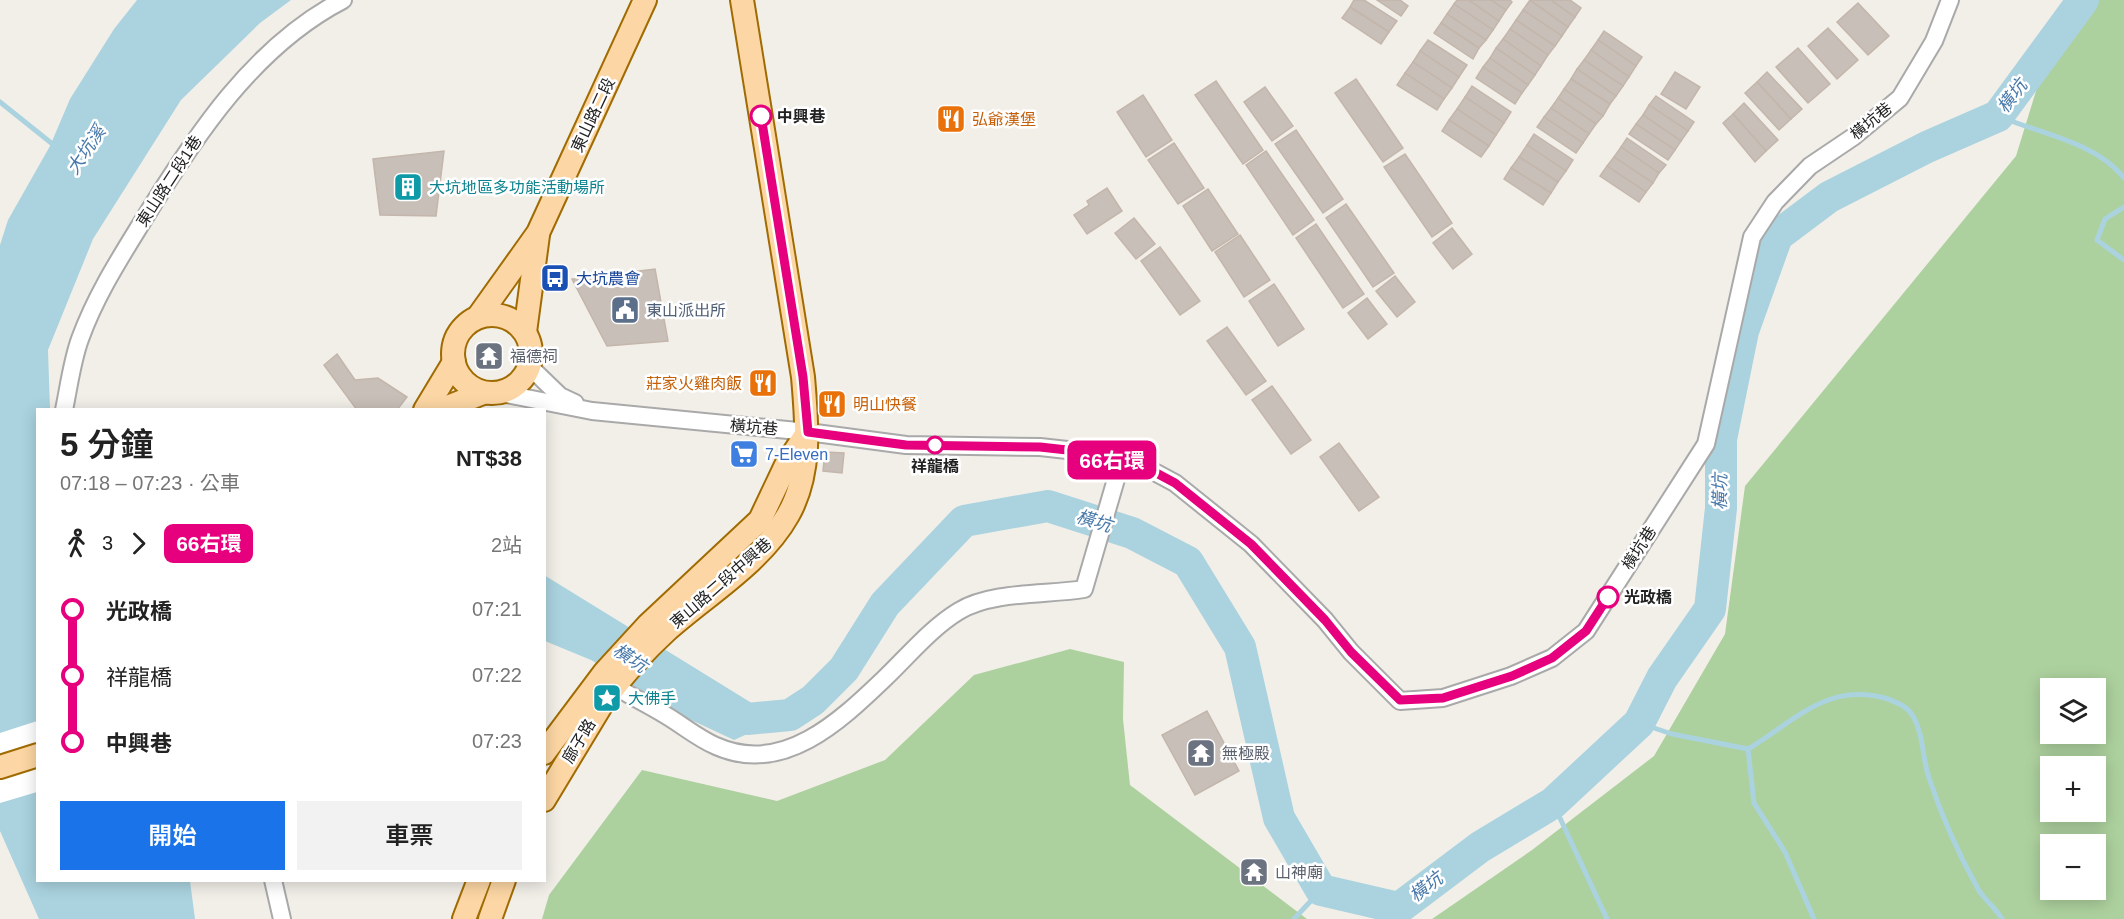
<!DOCTYPE html>
<html lang="zh-TW">
<meta charset="utf-8">
<style>
body{margin:0;font-family:Helvetica,"Noto Sans TC",sans-serif;background:#f2f2f2;color:#222;height:100vh;display:flex;flex-direction:column;font-size:22px;white-space:nowrap}
*{box-sizing:border-box;margin:0}
p{font-size:20px;color:#767676}
.icon{flex:none;width:33px;height:33px;fill:none;stroke:currentColor;stroke-width:2;stroke-linecap:round;stroke-linejoin:round}
.map{position:relative;flex:1;overflow:hidden}
.panel{position:absolute;left:36px;top:408px;width:510px;height:474px;display:flex;flex-direction:column;background:#fff;border-radius:0px;box-shadow:0 3px 15px #0003}
.panel>*{flex:none}
.badge{padding:0 12px;border-radius:9px;font-size:21px;line-height:39px}
.tools{position:absolute;left:2040px;top:678px;display:grid;gap:12px}
.tools a{display:grid;place-items:center;width:66px;height:66px;border-radius:0px;background:#fff;box-shadow:0 3px 15px #0003;font-size:30px}
.map>.badge{position:absolute;translate:-50% -50%;box-shadow:0 0 0 3px #fff}
.legs{display:flex;align-items:center;gap:9px;height:66px;padding:0 24px;font-size:20px}
.legs p{margin-inline-start:auto}
.headline{display:flex;align-items:center;justify-content:space-between;height:102px;padding:0 24px}
h1{font-size:33px;font-weight:600;line-height:45px}
.action{display:flex;gap:12px;margin-top:auto;padding:12px 24px}
.action a{flex:1;height:69px;border-radius:0px;background:#1a73e8;color:#fff;font-size:24px;font-weight:600;line-height:69px;text-align:center}
.action a+a{background:#f2f2f2;color:#222}
ul{padding:0 24px;list-style:none}
li{display:flex;align-items:center;gap:21px;height:66px;font-size:22px}
li i{display:grid;place-items:center;width:9px;height:100%;margin:0 8px;background:currentColor}
li i::after{content:'';width:15px;height:15px;margin:-8px;border:4px solid;border-radius:50%;background:#fff}
li p{margin-inline-start:auto}
li:first-child i{background:linear-gradient(#0000 50%,currentColor 0)}
li:last-child i{background:linear-gradient(currentColor 50%,#0000 0)}
.map>svg:first-child{display:block}
.forest{fill:#add19e;fill-rule:evenodd}
.water{fill:#aad3df}
.pier{fill:#fff}
.lines{fill:none;stroke-linecap:round;stroke-linejoin:round}
.stream{stroke:#aad3df;stroke-width:5}
.river{stroke:#aad3df;stroke-width:32}
.building{fill:#c7bfb8;stroke:#c4b6ab;stroke-width:1.5}
.minor-casing{stroke:#a9a9a9;stroke-width:20}
.major-casing{stroke:#a06b00;stroke-width:26}
.minor{stroke:#fff;stroke-width:16}
.major{stroke:#fcd6a4;stroke-width:22}
.line-1-casing{stroke:#fff;stroke-width:14}
.line-1{stroke:#e6007e;stroke-width:9}
.stop-1-dot{fill:#fff;stroke:#e6007e;stroke-width:3}
.labels{text-anchor:middle;dominant-baseline:central;stroke-width:5;stroke-linejoin:round;paint-order:stroke}
.street-label{font-size:16px;fill:#222;stroke:#fff}
.stop-label{font-size:16px;font-weight:bold;fill:#222;stroke:#fff;text-anchor:start}
.food-label{font-size:16px;fill:#c56008;stroke:#fff;text-anchor:start}
.culture-label{font-size:16px;fill:#0d838f;stroke:#fff;text-anchor:start}
.transit-label{font-size:16px;fill:#164399;stroke:#fff;text-anchor:start}
.service-label{font-size:16px;fill:#4e5e75;stroke:#fff;text-anchor:start}
.worship-label{font-size:16px;fill:#5b616d;stroke:#fff;text-anchor:start}
.shop-label{font-size:16px;fill:#366cbe;stroke:#fff;text-anchor:start}
.water-label{font-size:18px;font-style:italic;fill:#4a7aab;stroke:#fff}
</style>
<div class="map">
<svg width="2124" height="919" viewBox="0 0 2124 919">
<rect width="100%" height="100%" fill="#f2efe9"/>
<g class="forest">
<path d="M2064,0H2124V919H1432L1532,850L1654,756L1725,634L1745,486L2016,156ZM2050,688H2096V734H2050ZM2050,766H2096V812H2050ZM2050,844H2096V890H2050Z"/>
<path d="M1070,649L1124,662L1123,719L1130,785L1307,919H542L549,895L642,770L777,801L885,760L974,675Z"/>
</g>
<g class="water">
<path d="M137,0H291L260,23L181,100L93,239L48,350L50,409L38,410V880L190,881L195,919H39L0,831V245L8,220L50,146L70,99L114,29Z"/>
<path d="M544,575L763,710L790,715L734,740L689,719L591,660L545,641Z"/>
</g>
<path class="pier" d="M37,721V792L0,803V733Z"/>
<g class="lines">
<g class="stream">
<path d="M0,102L55,146"/>
<path d="M1998,116C2038,133 2096,142 2124,178"/>
<path d="M2124,207L2105,219L2097,240L2124,260"/>
<path d="M1639,723L1672,734L1748,749L1754,803L1785,852L1814,919"/>
<path d="M1748,749C1795,721 1828,681 1888,699C1898,703 1907,706 1913,716C1924,735 1922,758 1929,778C1941,814 1958,853 1977,887C1983,899 1995,907 2002,919"/>
<path d="M1553,803L1607,919"/>
<path d="M1294,919L1321,890"/>
</g>
<path class="river" d="M747,719L790,715L813,700L844,669L885,604L964,521L1048,506L1132,533L1188,562L1240,647L1279,818L1321,890L1399,908L1480,847L1553,803L1639,723L1662,678L1710,609L1721,508V439L1743,331L1777,236L1829,197L1927,147L1998,116L2083,0"/>
</g>
<g class="building">
<path d="M1354,0H1364L1397,21L1389,32L1350,7Z"/>
<path d="M1377,0H1400L1408,6L1401,16Z"/>
<path d="M1457,0H1469L1499,21L1493,30L1454,4Z"/>
<path d="M1469,0H1491L1506,10L1499,21Z"/>
<path d="M1491,0H1510L1512,2L1506,10Z"/>
<path d="M1530,0L1568,27L1562,36L1523,10Z"/>
<path d="M1530,0H1551L1575,17L1568,27Z"/>
<path d="M1551,0H1570L1581,8L1575,17Z"/>
<path d="M1858,3L1889,36L1868,55L1837,22Z"/>
<path d="M1454,4L1493,30L1486,40L1447,14Z"/>
<path d="M1350,7L1389,32L1381,44L1342,18Z"/>
<path d="M1523,10L1562,36L1555,46L1516,20Z"/>
<path d="M1447,14L1486,40L1479,48L1441,23Z"/>
<path d="M1516,20L1555,46L1548,55L1510,29Z"/>
<path d="M1441,23L1479,48L1473,59L1434,33Z"/>
<path d="M1828,28L1858,60L1837,79L1808,46Z"/>
<path d="M1510,29L1548,55L1541,66L1503,39Z"/>
<path d="M1604,31L1642,57L1636,66L1598,40Z"/>
<path d="M1503,39L1541,66L1535,75L1496,48Z"/>
<path d="M1428,40L1467,65L1459,77L1420,51Z"/>
<path d="M1598,40L1636,66L1629,77L1591,50Z"/>
<path d="M1496,48L1535,75L1528,85L1490,58Z"/>
<path d="M1798,48L1830,84L1808,103L1776,67Z"/>
<path d="M1591,50L1629,77L1623,86L1584,60Z"/>
<path d="M1420,51L1459,77L1452,88L1413,62Z"/>
<path d="M1490,58L1528,85L1522,93L1483,67Z"/>
<path d="M1584,60L1623,86L1616,96L1577,69Z"/>
<path d="M1413,62L1452,88L1444,99L1405,73Z"/>
<path d="M1483,67L1522,93L1515,104L1476,78Z"/>
<path d="M1577,69L1616,96L1610,104L1571,79Z"/>
<path d="M1675,72L1700,87L1686,109L1661,94Z"/>
<path d="M1767,72L1802,109L1791,119L1757,82Z"/>
<path d="M1405,73L1444,99L1437,110L1397,85Z"/>
<path d="M1356,79L1403,148L1383,162L1335,93Z"/>
<path d="M1571,79L1610,104L1603,116L1564,89Z"/>
<path d="M1216,81L1263,150L1243,164L1195,95Z"/>
<path d="M1757,82L1791,119L1779,130L1745,93Z"/>
<path d="M1472,86L1511,112L1504,123L1465,97Z"/>
<path d="M1265,87L1293,126L1272,141L1244,102Z"/>
<path d="M1564,89L1603,116L1596,124L1558,98Z"/>
<path d="M1143,95L1172,140L1146,157L1117,112Z"/>
<path d="M1656,96L1694,122L1688,131L1649,105Z"/>
<path d="M1465,97L1504,123L1496,135L1457,109Z"/>
<path d="M1558,98L1596,124L1589,134L1551,108Z"/>
<path d="M1744,103L1778,140L1766,151L1733,114Z"/>
<path d="M1649,105L1688,131L1681,141L1643,115Z"/>
<path d="M1551,108L1589,134L1583,143L1544,117Z"/>
<path d="M1457,109L1496,135L1489,146L1449,120Z"/>
<path d="M1733,114L1766,151L1755,162L1723,123Z"/>
<path d="M1643,115L1681,141L1675,150L1636,124Z"/>
<path d="M1544,117L1583,143L1576,153L1537,127Z"/>
<path d="M1449,120L1489,146L1481,157L1442,131Z"/>
<path d="M1636,124L1675,150L1668,160L1629,134Z"/>
<path d="M1296,130L1343,199L1323,213L1275,144Z"/>
<path d="M1534,134L1573,160L1566,171L1527,145Z"/>
<path d="M1627,138L1666,165L1659,173L1621,147Z"/>
<path d="M1174,143L1204,188L1178,204L1148,160Z"/>
<path d="M1527,145L1566,171L1558,182L1519,157Z"/>
<path d="M1621,147L1659,173L1653,183L1614,157Z"/>
<path d="M444,151L436,216L380,215L373,159Z"/>
<path d="M1266,151L1314,220L1293,235L1246,165Z"/>
<path d="M1405,154L1452,223L1432,237L1384,167Z"/>
<path d="M1519,157L1558,182L1551,193L1511,168Z"/>
<path d="M1614,157L1653,183L1646,192L1607,166Z"/>
<path d="M1607,166L1646,192L1639,202L1600,176Z"/>
<path d="M1511,168L1551,193L1543,205L1504,179Z"/>
<path d="M1107,188L1122,211L1087,234L1074,215L1089,205L1087,201Z"/>
<path d="M1208,189L1238,234L1212,251L1183,206Z"/>
<path d="M1346,204L1394,273L1373,287L1326,218Z"/>
<path d="M1134,218L1155,244L1136,259L1115,233Z"/>
<path d="M1316,224L1364,294L1343,308L1296,238Z"/>
<path d="M1452,228L1472,254L1453,269L1433,243Z"/>
<path d="M1240,235L1270,280L1244,297L1215,252Z"/>
<path d="M1160,247L1200,301L1180,315L1141,261Z"/>
<path d="M655,269L668,341L607,346L572,279Z"/>
<path d="M1395,276L1415,302L1397,317L1376,291Z"/>
<path d="M1274,284L1304,329L1278,346L1249,301Z"/>
<path d="M1367,298L1387,324L1368,339L1348,313Z"/>
<path d="M1227,327L1266,381L1246,395L1207,341Z"/>
<path d="M337,354L355,380L378,378L407,397L397,410H357L324,365Z"/>
<path d="M1272,386L1311,440L1291,454L1252,400Z"/>
<path d="M1339,443L1379,497L1359,511L1320,457Z"/>
<path d="M825,452L844,453L842,473L823,471Z"/>
<path d="M1207,711L1239,771L1195,795L1162,735Z"/>
</g>
<g class="lines">
<g class="minor-casing">
<g id="minor">
<path d="M530,367L560,396L575,403"/>
<path d="M501,393L592,411L808,432L906,445L1040,447L1076,451L1147,468L1175,483L1251,544L1325,620L1351,652L1400,701L1443,698L1511,676L1552,658L1586,631L1706,444L1752,237L1775,202L1810,166L1853,137L1900,98L1934,41L1950,0"/>
<path d="M64,410C69,386 72,361 80,339C96,295 120,258 144,219C195,136 254,46 343,0"/>
<path d="M607,681C624,693 644,702 662,713C680,723 697,738 716,746C783,776 840,721 885,678C909,655 931,628 959,611C992,591 1047,595 1084,589L1121,462"/>
<path d="M273,880L282,919"/>
</g>
</g>
<g class="major-casing">
<g id="major">
<circle cx="492" cy="354" r="39"/>
<path d="M478,317L538,233L645,0"/>
<path d="M525,332L538,235"/>
<path d="M425,410L454,362"/>
<path d="M440,410L483,393"/>
<path d="M544,753L604,673L648,625L760,520L787,463L807,433"/>
<path d="M0,767L38,755"/>
<path d="M544,800L605,699C623,675 644,651 666,631C706,595 761,563 788,515C812,473 807,423 803,377L742,0"/>
<path d="M464,919L479,880"/>
<path d="M490,919L504,880"/>
</g>
</g>
<use href="#minor" class="minor"/>
<use href="#major" class="major"/>
</g>
<g class="lines">
<g class="line-1-casing">
<path id="line-1" d="M761,116L803,377L808,432L906,445L1040,447L1076,451L1147,468L1175,483L1251,544L1325,620L1351,652L1400,700L1443,698L1512,676L1552,658L1586,631L1608,597"/>
</g>
<use href="#line-1" class="line-1"/>
</g>
<defs>
<g id="restaurant-square" transform="scale(1.5)"><rect x="-9" y="-9" width="18" height="18" rx="4" fill="#e8710a" stroke="#fff"/><path d="M-5-6h1v4h1v-4h1v4h1v-4h1v5L-1.5 .5V6h-2V.5L-5-1ZM5-6V6H3V1.5H1.5Q1.5-4 5-6Z" fill="#fff"/></g>
<g id="building-square" transform="scale(1.5)"><rect x="-9" y="-9" width="18" height="18" rx="4" fill="#0f9aa8" stroke="#fff"/><path d="M-4-6H4V6H1V3H-1V6H-4ZM-2.5-4.3h1.7v1.8h-1.7ZM.8-4.3h1.7v1.8H.8ZM-2.5-1h1.7V.8h-1.7ZM.8-1h1.7V.8H.8Z" fill="#fff"/></g>
<g id="bus-square" transform="scale(1.5)"><rect x="-9" y="-9" width="18" height="18" rx="4" fill="#1a4fb4" stroke="#fff"/><path d="M-5-6H5V4H4V6H2V4H-2V6H-4V4H-5ZM-3.5-4V0h7V-4ZM-3.5 1.2v1.5H-2V1.2ZM2 1.2v1.5H3.5V1.2Z" fill="#fff"/></g>
<g id="civic-square" transform="scale(1.5)"><rect x="-9" y="-9" width="18" height="18" rx="4" fill="#5c6f8a" stroke="#fff"/><path d="M-.6-6.5H3V-4.5H.6V-3L4-1V1h2V6H-6V1h2V-1L-.6-3ZM-1.2 2.5V6h2.4V2.5Z" fill="#fff"/></g>
<g id="temple-square" transform="scale(1.5)"><rect x="-9" y="-9" width="18" height="18" rx="4" fill="#6b7280" stroke="#fff"/><path d="M0-6L5-2H3V0L6.5 2.5H4V6H1.5V3h-3V6H-4V2.5H-6.5L-3 0V-2H-5Z" fill="#fff"/></g>
<g id="supermarket-square" transform="scale(1.5)"><rect x="-9" y="-9" width="18" height="18" rx="4" fill="#3f7fe0" stroke="#fff"/><path d="M-6-5.5h2.5l.6 2H6L4.5 2H-2.5L-4.4-4H-6ZM-1.5 3.2a1.3 1.3 0 1 0 .1 0ZM3 3.2a1.3 1.3 0 1 0 .1 0Z" fill="#fff"/></g>
<g id="sight-square" transform="scale(1.5)"><rect x="-9" y="-9" width="18" height="18" rx="4" fill="#0f9aa8" stroke="#fff"/><path d="M0-6L1.8-2.2L6-1.7L2.9 1.2L3.7 5.4L0 3.3L-3.7 5.4L-2.9 1.2L-6-1.7L-1.8-2.2Z" fill="#fff"/></g>
</defs>
<g fill-rule="evenodd">
<use href="#restaurant-square" x="951" y="119"/>
<use href="#building-square" x="408" y="187"/>
<use href="#bus-square" x="555" y="278"/>
<use href="#civic-square" x="625" y="310"/>
<use href="#temple-square" x="489" y="356"/>
<use href="#restaurant-square" x="763" y="383"/>
<use href="#restaurant-square" x="832" y="404"/>
<use href="#supermarket-square" x="744" y="454"/>
<use href="#sight-square" x="607" y="698"/>
<use href="#temple-square" x="1201" y="753"/>
<use href="#temple-square" x="1254" y="872"/>
</g>
<g class="stop-1-dot">
<circle cx="761" cy="116" r="10"/>
<circle cx="935" cy="445" r="8"/>
<circle cx="1608" cy="597" r="10"/>
</g>
<g class="labels">
<g class="street-label">
<text transform="translate(593 115) rotate(-65)">東山路二段</text>
<text transform="translate(1871 121) rotate(-39)">橫坑巷</text>
<text transform="translate(169 181) rotate(-57)">東山路二段1巷</text>
<text transform="translate(754 427) rotate(5)">橫坑巷</text>
<text transform="translate(1639 548) rotate(-57)">橫坑巷</text>
<text transform="translate(721 583) rotate(-41)">東山路二段中興巷</text>
<text transform="translate(579 741) rotate(-59)">廍子路</text>
</g>
<g class="stop-label">
<text x="777" y="116">中興巷</text>
<text x="935" y="466" text-anchor="middle">祥龍橋</text>
<text x="1624" y="597">光政橋</text>
</g>
<g class="food-label">
<text x="972" y="119">弘爺漢堡</text>
<text x="742" y="383" text-anchor="end">莊家火雞肉飯</text>
<text x="853" y="404">明山快餐</text>
</g>
<g class="culture-label">
<text x="429" y="187">大坑地區多功能活動場所</text>
<text x="628" y="698">大佛手</text>
</g>
<g class="transit-label">
<text x="576" y="278">大坑農會</text>
</g>
<g class="service-label">
<text x="646" y="310">東山派出所</text>
</g>
<g class="worship-label">
<text x="510" y="356">福德祠</text>
<text x="1222" y="753">無極殿</text>
<text x="1275" y="872">山神廟</text>
</g>
<g class="shop-label">
<text x="765" y="454">7-Eleven</text>
</g>
<g class="water-label">
<text transform="translate(2012 96) rotate(-52)">橫坑</text>
<text transform="translate(86 150) rotate(-56)">大坑溪</text>
<text transform="translate(1720 492) rotate(-89)">橫坑</text>
<text transform="translate(1094 521) rotate(17)">橫坑</text>
<text transform="translate(630 658) rotate(34)">橫坑</text>
<text transform="translate(1426 887) rotate(-37)">橫坑</text>
</g>
</g>
</svg>
<div class="tools">
<a><svg class="icon" aria-label="layers" viewBox="0 0 24 24"><path d="M12 4l9 5-9 5-9-5zM3 14l9 5 9-5"/></svg></a>
<a>+</a>
<a>−</a>
</div>
<b class="badge" style="left:1112px;top:460px;background:#e6007e;color:#fff">66右環</b>
<section class="panel">
<div class="headline"><div><h1>5 分鐘</h1><p>07:18 – 07:23 · 公車</p></div><b>NT$38</b></div>
<div class="legs"><svg class="icon" aria-label="walk" viewBox="0 0 24 24"><circle cx="13" cy="4" r="2"/><path d="M13 8l-2 6 4 7M11 14l-3 7M7 12l3-4h3l4 4"/></svg>3<svg class="icon" aria-label="forward" viewBox="0 0 24 24"><path d="M9 5l7 7-7 7"/></svg><b class="badge" style="background:#e6007e;color:#fff">66右環</b><p>2站</p></div>
<ul>
<li><i style="color:#e6007e"></i><b>光政橋</b><p>07:21</p></li>
<li><i style="color:#e6007e"></i><span>祥龍橋</span><p>07:22</p></li>
<li><i style="color:#e6007e"></i><b>中興巷</b><p>07:23</p></li>
</ul>
<div class="action"><a>開始</a><a>車票</a></div>
</section>
</div>
